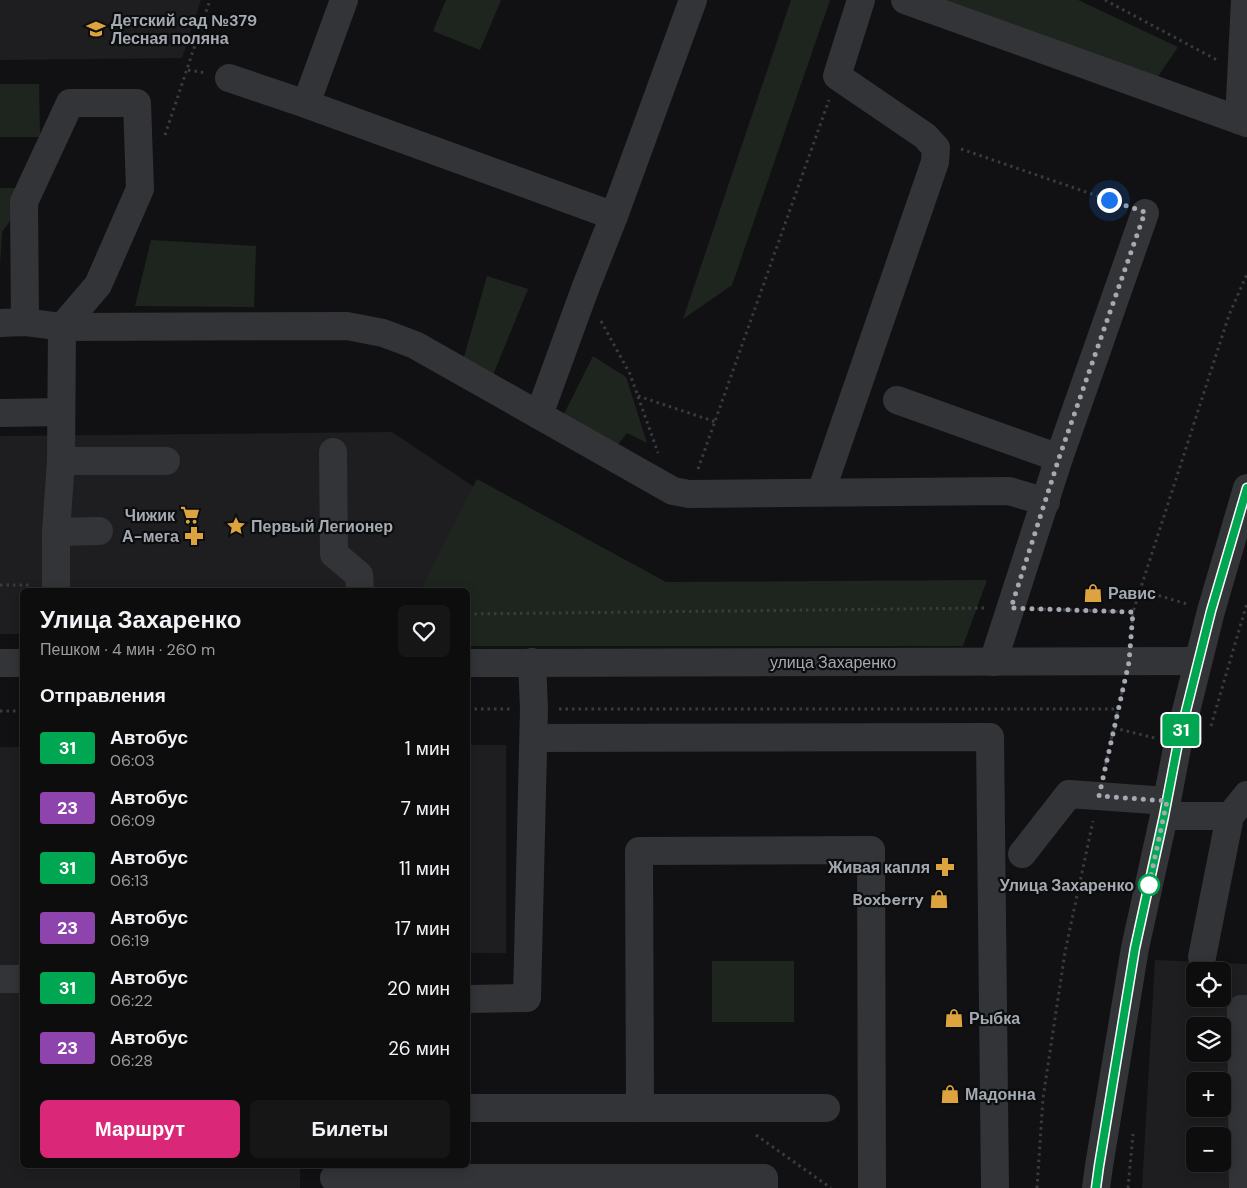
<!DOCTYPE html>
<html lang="ru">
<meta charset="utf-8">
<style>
body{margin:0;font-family:"DM Sans",sans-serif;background:#161617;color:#f1f3f6;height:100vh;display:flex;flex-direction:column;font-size:19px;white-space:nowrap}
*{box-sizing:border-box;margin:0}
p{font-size:16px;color:#9a9c9e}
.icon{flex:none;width:28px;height:28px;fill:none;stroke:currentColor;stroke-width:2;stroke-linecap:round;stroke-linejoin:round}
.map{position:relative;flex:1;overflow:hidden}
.side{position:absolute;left:20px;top:588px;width:450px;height:580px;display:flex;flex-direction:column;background:#0d0d0e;border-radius:8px;box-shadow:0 2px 12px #0003,0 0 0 1px #2d2d2e}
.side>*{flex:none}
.badge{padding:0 10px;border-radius:4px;font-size:18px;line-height:32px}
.fabs{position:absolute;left:1186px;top:962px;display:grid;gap:10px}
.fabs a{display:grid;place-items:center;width:45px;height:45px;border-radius:8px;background:#0d0d0e;box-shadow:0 2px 12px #0003,0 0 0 1px #2d2d2e;font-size:25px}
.you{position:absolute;width:25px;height:25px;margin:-12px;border:4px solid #fff;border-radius:50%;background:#1a73e8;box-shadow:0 0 0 8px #1a73e833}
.map>.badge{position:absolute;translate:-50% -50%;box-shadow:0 0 0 2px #fff}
h2{padding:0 20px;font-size:19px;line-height:45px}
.round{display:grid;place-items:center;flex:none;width:52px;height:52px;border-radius:8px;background:#161617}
.headline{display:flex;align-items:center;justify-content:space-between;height:85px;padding:0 20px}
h1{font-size:24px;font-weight:800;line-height:38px}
.button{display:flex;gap:10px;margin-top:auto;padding:10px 20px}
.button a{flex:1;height:58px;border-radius:8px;background:#db2777;color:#fff;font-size:20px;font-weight:800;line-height:58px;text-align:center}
.button a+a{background:#161617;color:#f1f3f6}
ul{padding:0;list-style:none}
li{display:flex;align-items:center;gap:15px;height:60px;padding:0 20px}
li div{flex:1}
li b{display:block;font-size:19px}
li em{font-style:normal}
li .badge{min-width:55px;font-weight:700;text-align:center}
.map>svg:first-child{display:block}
.built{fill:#1e1e20;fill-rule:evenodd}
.green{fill:#1e251f}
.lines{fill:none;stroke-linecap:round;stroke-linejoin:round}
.path{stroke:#393b3e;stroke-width:3;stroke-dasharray:2.5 4;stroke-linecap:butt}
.minor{stroke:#333437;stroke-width:28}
.line-casing{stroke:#fff;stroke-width:11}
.line{stroke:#00a651;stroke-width:8}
.walk{stroke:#a4a9b2;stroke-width:5;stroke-dasharray:0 9}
.stop-dot{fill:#fff;stroke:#00a651;stroke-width:2.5}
.labels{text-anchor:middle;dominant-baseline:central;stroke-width:4.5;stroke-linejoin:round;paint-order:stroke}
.poi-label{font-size:16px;font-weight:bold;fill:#a4a9b2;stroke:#0c0d0e;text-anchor:start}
.street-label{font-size:16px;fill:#a4a9b2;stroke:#0c0d0e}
.stop-label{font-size:16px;font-weight:bold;fill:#a4a9b2;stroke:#0c0d0e;text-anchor:end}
</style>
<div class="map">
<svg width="1247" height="1188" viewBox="0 0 1247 1188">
<rect width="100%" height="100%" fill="#111113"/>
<g class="built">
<path d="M0,0H201L182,58L0,60Z"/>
<path d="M392,432L683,627L468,590H22V634H0V436Z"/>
<rect x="468" y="745" width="38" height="208"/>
<path d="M0,747H22V1165H300V1188H0Z"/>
<path d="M1155,960L1247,964V1188H1142ZM1195,971H1222V999H1195ZM1195,1026H1222V1054H1195ZM1195,1081H1222V1109H1195ZM1195,1136H1222V1164H1195Z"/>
</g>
<g class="green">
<path d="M446,0H501L480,50L433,31Z"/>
<path d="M791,0H830L732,285L683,319Z"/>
<path d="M946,0H1078L1178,47L1157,78Z"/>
<path d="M0,84H39L40,137H0Z"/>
<path d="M0,188H15L16,213L2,232L0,265Z"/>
<path d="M151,240L256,246L254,307L135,306Z"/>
<path d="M487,276L528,289L491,380L462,364Z"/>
<path d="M593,356L626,377L647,443L627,433L615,448L563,416Z"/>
<path d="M477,479L666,582L987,580L963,646H468V590H421Z"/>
<rect x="712" y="961" width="82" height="61"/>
</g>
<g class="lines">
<g class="path">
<path d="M1105,0L1217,60"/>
<path d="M188,70L206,73"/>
<path d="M165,135L210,0"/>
<path d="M961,149L1121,204"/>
<path d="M601,321L630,374L658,453"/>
<path d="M638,396L716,422"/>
<path d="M698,469L829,100"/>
<path d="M0,585H32"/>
<path d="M1140,590L1187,604"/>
<path d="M1037,609L1133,612"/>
<path d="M468,614L985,608"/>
<path d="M1131,636L1133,612L1229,315L1247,274"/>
<path d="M468,709H510"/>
<path d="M559,709H1118"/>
<path d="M0,711H22"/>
<path d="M1211,726L1247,603"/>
<path d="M1114,728L1155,738"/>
<path d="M1104,771L1123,687"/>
<path d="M756,1135L831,1188"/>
<path d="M1037,1188L1043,1098L1065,952L1093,821"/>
<path d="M1128,1188L1133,1134"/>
</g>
<g class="minor">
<path d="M344,0L306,104L614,216L585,289L539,415"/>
<path d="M905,0L1247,123"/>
<path d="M229,78L306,104"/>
<path d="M1239,120L1245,0"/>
<path d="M614,216L693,0"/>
<path d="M25,322L24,202L70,103H137L140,189L98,285L62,327L61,461L56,532V590"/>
<path d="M0,323L25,322L62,327L347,326L383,333L415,345L673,491L689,494L1009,491L1046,502"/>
<path d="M897,400L1059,458"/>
<path d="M0,413L61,412"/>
<path d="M333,452L334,554L359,575L360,590"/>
<path d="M61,461H166"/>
<path d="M821,492L935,162L936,148L925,136L837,76L861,0"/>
<path d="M56,532L99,531"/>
<path d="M993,662L1059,458L1145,213"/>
<path d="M0,663H22"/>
<path d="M468,663L1198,661"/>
<path d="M534,738L990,737L995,1188"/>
<path d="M1164,816H1230L1247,795"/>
<path d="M1022,854L1069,794L1167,801"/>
<path d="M1202,957L1230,816"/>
<path d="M0,979H22"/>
<path d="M468,999L527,998L534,709L532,662"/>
<path d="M468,1108H640L639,851L871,850L872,1188"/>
<path d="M640,1108H826"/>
<path d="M334,1178H764V1188"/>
<path d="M1096,1188L1099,1166L1135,948L1164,816L1178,743L1211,611L1247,488"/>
<path d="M1243,1188L1241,1009H1247"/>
</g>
</g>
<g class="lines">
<g class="line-casing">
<path id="line" d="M1096,1188L1099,1166L1135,948L1164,816L1178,743L1211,611L1247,488"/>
</g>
<use href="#line" class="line"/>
<path class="walk" d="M1109,200L1145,212L1059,458L1011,608L1133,612L1129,662L1099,796L1167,801L1149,885"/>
</g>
<defs>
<g id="school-bare" transform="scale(1.5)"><path d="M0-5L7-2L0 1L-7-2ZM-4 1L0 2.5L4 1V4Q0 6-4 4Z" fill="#dda33f" stroke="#0c0d0e" stroke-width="2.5" paint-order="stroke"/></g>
<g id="supermarket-bare" transform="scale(1.5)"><path d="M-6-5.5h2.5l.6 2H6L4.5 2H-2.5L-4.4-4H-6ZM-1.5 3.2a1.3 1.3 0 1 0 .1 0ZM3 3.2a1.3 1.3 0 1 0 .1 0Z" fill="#dda33f" stroke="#0c0d0e" stroke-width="2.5" paint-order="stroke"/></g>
<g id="sight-bare" transform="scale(1.5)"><path d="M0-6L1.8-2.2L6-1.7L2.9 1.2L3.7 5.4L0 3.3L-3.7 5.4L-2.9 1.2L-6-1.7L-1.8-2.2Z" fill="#dda33f" stroke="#0c0d0e" stroke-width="2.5" paint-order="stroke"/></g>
<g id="pharmacy-bare" transform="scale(1.5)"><path d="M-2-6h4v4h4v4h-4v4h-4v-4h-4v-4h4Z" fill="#dda33f" stroke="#0c0d0e" stroke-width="2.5" paint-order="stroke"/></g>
<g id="shop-bare" transform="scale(1.5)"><path d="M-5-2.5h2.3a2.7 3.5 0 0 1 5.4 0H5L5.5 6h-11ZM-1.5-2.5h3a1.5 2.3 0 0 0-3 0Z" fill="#dda33f" stroke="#0c0d0e" stroke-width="2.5" paint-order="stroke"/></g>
</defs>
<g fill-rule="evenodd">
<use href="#school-bare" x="96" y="29"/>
<use href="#supermarket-bare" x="190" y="515"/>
<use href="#sight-bare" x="236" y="526"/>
<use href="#pharmacy-bare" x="194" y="536"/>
<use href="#shop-bare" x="1093" y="593"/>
<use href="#pharmacy-bare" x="945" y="867"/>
<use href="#shop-bare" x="939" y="899"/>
<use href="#shop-bare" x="954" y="1018"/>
<use href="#shop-bare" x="950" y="1094"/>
</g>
<circle class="stop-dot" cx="1149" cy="885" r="10"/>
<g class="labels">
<g class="poi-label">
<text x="111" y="20">Детский сад №379<tspan x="111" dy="18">Лесная поляна</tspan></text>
<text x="175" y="515" text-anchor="end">Чижик</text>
<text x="251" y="526">Первый Легионер</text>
<text x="179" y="536" text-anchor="end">А-мега</text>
<text x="1108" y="593">Равис</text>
<text x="930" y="867" text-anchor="end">Живая капля</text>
<text x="924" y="899" text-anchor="end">Boxberry</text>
<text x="969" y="1018">Рыбка</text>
<text x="965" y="1094">Мадонна</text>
</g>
<g class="street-label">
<text x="833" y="662">улица Захаренко</text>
</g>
<g class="stop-label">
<text x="1134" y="885">Улица Захаренко</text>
</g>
</g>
</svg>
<div class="fabs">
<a><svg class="icon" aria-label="locate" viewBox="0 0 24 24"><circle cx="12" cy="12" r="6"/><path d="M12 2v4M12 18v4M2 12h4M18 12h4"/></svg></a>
<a><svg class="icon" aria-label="layers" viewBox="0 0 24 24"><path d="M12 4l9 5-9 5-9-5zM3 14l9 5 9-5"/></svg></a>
<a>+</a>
<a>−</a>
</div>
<div class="you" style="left:1109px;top:200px"></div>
<b class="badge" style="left:1181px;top:730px;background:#00a651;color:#fff">31</b>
<section class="side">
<div class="headline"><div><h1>Улица Захаренко</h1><p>Пешком · 4 мин · 260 m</p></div><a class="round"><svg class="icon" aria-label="heart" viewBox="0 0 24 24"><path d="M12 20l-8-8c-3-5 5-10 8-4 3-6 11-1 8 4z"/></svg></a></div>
<h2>Отправления</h2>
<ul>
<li><span class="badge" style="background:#00a651;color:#fff">31</span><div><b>Автобус</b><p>06:03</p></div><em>1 мин</em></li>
<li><span class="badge" style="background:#8e44ad;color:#fff">23</span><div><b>Автобус</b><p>06:09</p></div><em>7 мин</em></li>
<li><span class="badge" style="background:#00a651;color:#fff">31</span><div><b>Автобус</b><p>06:13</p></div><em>11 мин</em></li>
<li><span class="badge" style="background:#8e44ad;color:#fff">23</span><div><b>Автобус</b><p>06:19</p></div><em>17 мин</em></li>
<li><span class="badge" style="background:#00a651;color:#fff">31</span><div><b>Автобус</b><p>06:22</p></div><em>20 мин</em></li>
<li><span class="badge" style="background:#8e44ad;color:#fff">23</span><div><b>Автобус</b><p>06:28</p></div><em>26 мин</em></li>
</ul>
<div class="button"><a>Маршрут</a><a>Билеты</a></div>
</section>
</div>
